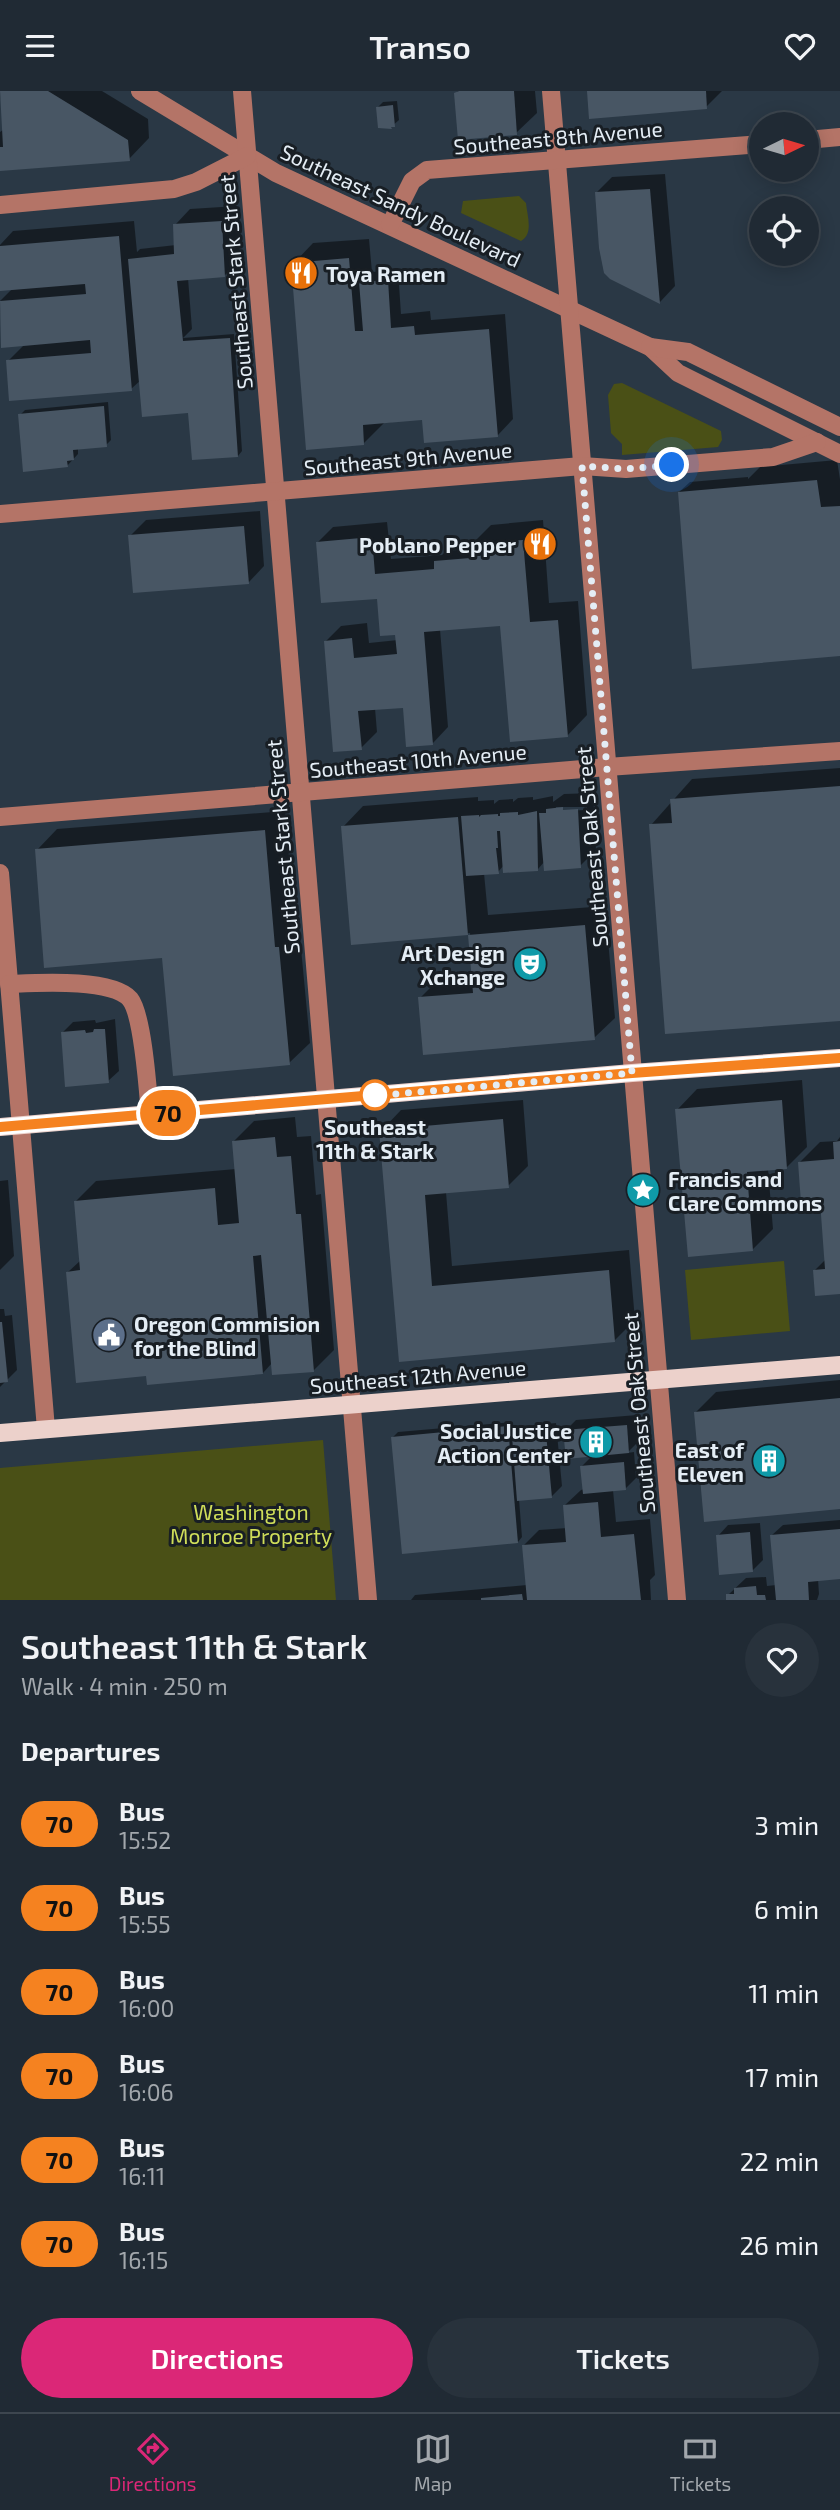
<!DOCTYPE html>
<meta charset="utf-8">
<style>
body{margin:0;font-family:"Exo 2",sans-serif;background:#28323c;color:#f1f3f6;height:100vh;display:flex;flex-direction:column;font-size:26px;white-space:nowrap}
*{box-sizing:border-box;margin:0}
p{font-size:23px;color:#a2a7ac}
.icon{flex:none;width:38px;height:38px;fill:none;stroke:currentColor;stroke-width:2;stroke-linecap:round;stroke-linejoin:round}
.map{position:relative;height:1509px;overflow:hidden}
.panel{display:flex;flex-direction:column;background:#202a34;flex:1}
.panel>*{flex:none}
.badge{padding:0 14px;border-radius:23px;font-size:24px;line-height:46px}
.needle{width:46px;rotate:85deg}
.buttons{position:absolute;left:749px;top:21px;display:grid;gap:14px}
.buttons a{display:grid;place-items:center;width:70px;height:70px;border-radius:50%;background:#202a34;box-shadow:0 4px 18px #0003,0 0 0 2px #3d464f;font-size:35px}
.you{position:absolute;width:35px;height:35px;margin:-18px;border:5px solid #fff;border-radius:50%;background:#1a73e8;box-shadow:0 0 0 10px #1a73e833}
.map>.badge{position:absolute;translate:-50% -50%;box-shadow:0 0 0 4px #fff}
h2{padding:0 21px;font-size:26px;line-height:63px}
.round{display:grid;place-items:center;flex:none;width:74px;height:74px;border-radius:37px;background:#28323c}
.head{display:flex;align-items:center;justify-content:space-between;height:119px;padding:0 21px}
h1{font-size:33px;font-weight:600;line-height:52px}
.cta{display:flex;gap:14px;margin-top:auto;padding:14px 21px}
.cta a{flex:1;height:80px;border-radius:42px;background:#db2777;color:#fff;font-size:28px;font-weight:600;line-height:80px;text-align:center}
.cta a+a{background:#28323c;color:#f1f3f6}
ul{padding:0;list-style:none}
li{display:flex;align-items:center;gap:21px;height:84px;padding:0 21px}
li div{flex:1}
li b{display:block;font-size:26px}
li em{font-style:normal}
li .badge{min-width:77px;font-weight:700;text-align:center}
header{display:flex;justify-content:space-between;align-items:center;height:91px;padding:0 21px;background:#202a34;font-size:32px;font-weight:600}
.tabs{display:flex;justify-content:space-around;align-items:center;height:98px;border-top:2px solid #3d464f;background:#202a34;font-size:19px;color:#a2a7ac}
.tabs a{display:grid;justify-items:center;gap:4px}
.tabs .current{color:#db2777}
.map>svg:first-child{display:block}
.green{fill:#4a5016}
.shadow{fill:#0007;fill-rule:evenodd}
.building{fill:#485664}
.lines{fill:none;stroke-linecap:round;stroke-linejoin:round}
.minor{stroke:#b47467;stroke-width:18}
.major{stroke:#ecd1cb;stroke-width:18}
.line-casing{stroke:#fff;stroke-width:16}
.line{stroke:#f58220;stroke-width:10}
.walk{stroke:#e4edf5;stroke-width:7;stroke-dasharray:0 12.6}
.stop-dot{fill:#fff;stroke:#f58220;stroke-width:3.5}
.labels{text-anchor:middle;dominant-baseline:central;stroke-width:6;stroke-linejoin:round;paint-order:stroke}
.street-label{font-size:21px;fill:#e4edf5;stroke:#181e24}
.poi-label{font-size:21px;font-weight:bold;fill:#e4edf5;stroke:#181e24;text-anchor:end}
.stop-label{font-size:21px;font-weight:bold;fill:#e4edf5;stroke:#181e24}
.park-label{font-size:21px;fill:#cfdd59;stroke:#181e24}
</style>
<header><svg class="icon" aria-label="menu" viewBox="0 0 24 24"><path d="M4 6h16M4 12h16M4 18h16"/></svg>Transo<svg class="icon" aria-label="heart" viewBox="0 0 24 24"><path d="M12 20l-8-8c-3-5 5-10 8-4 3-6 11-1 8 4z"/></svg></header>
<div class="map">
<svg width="840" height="1509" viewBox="0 0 840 1509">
<rect width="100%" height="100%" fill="#2a3845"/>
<g class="green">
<path d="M519,105L526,112C527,124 534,143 521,150L461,122L463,110Z"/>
<path d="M622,292L721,340L722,349L718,356L622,364V353L611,342L608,304L614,293Z"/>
<path d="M784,1170L790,1240L691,1249L685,1179Z"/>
<path d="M323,1349L336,1509H0V1377Z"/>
</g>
<g class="shadow">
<path d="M0,0H102L148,28L149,47L129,68L0,79V41L4,38Z"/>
<path d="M458,0H535L537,22L516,42L456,2Z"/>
<path d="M589,0H722L706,16Z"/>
<path d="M397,10L399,29L391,36L378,16L383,11Z"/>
<path d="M665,83L675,195L660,211L596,102L612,86Z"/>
<path d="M237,115L240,169L224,185L188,187L192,238L183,247L234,243L242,360L238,365L190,320L141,289L131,298L8,270L25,253L3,255L0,210L13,197L0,184V154L13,140L134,130L137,161L140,158L176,154L175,134L190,118Z"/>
<path d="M369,148L372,181L398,179L401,223L430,220L431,229L505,223L513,328L498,344L424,327L384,332L364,352L293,173L313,152Z"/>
<path d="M108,311L111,349L106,354L78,356V363L67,375L20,324L25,319Z"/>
<path d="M837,369L840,388V564L679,401L690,391L748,386V388L760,376Z"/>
<path d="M260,420L264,475L249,491L130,445L146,429Z"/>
<path d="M543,429L549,512L578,510L587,624L567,645L502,533L440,538L448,636L433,652L404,615L375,617L377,641L361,657L326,550L341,535L367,532L369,552L398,549L379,506L317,452L333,436L387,431L391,468L442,464L446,460L471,458V454L491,434Z"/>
<path d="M840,677V928L651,734L692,688Z"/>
<path d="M593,702L596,759L580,775L545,770L538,778L504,774L498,781L484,782L488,824L605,815L615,927L594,947L420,907L440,887L473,884L470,842L352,852L343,736L363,715L478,706V710L494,709V713L499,709L513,708V711L518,707L533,706V709L553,705V711L564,703ZM556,716H587V719L556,720Z"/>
<path d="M285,720L295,837L299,836L310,952L289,972L37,759L57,738Z"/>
<path d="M115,928L119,980L108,990L62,942L73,931L95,929L96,932Z"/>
<path d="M802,989L807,1056L787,1076L768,1078L773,1138L752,1159L677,1019L697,998Z"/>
<path d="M523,1009L528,1075L508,1095L446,1101L452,1175L629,1159L635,1229L614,1250L401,1269L381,1040L401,1019Z"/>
<path d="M295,1026L297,1046L311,1045L316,1104L321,1103L334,1259L314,1279L272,1272L263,1282L147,1284L68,1181L81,1169L75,1111L96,1090L236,1078L234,1050L254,1030Z"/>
<path d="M840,1046V1201L814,1180L826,1168L821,1109L800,1071L820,1051L837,1050Z"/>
<path d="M8,1089L14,1165L0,1179V1090Z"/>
<path d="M0,1218H4L5,1225L12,1224L17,1279L0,1296Z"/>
<path d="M840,1289V1416L695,1322L716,1301Z"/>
<path d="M637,1324L639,1350L627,1362L634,1361L636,1387L625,1398L613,1399L616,1431L650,1428L655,1484L650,1489L651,1509H411L415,1504L527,1494L523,1455L539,1439L567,1437L565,1414L581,1399L584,1398L582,1375L594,1363L565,1340L576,1329Z"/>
<path d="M512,1331L513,1345L524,1335L556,1332L562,1395L551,1406L519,1408L522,1446L518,1451L393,1346L398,1341ZM554,1339L555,1343L522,1346V1342Z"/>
<path d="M840,1429V1487L818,1488L819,1503L817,1509H728V1504L746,1487L766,1486L767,1495L776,1494L772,1444L783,1434Z"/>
<path d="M760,1432L763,1469L752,1480L718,1445L728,1434Z"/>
</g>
<g class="building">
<path d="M0,0H48L128,49L130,70L0,80V56H3Z"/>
<path d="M459,0H514L517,44L458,49L454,2Z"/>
<path d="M587,0H706L707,18L589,28Z"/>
<path d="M393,14L395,36H391L392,38L378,37L376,16Z"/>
<path d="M650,98L660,213L610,188L604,182L599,157L595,101Z"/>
<path d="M222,130L225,186L177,190L183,250L230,247L238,366L192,369L188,322L142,326L128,168L174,163L173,133Z"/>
<path d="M119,145L132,300L9,310L6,269L91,262L90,249L1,257L0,210L86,203L85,193L0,200V155Z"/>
<path d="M349,167L355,240H363L359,191L388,189L391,237L414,235L415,244L489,238L498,346L424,352L422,329L363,334L364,354L306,359L291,172Z"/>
<path d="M104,315L107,356L73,359L74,369L67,370L68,376L23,381L18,323Z"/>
<path d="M817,389L821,416L840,415V565L692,578L678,401Z"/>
<path d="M244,435L249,493L133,502L128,444Z"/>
<path d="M372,446L375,483L434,478V470L470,467L469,453L523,449L530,531L558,529L568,646L510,651L500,535L424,541L433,654L406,656L403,617L358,620L362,659L333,661L324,550L352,547L354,567L397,563L395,544L380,545L377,508L321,512L316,451Z"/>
<path d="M840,695V930L665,943L649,733L672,732L670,708Z"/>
<path d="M563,716V719L578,718L581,777L544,780L539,722H546V718Z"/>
<path d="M537,720L538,780L503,782L500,740H497L498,757H496L499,783L466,785L461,725L479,724V726L481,724L498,723V725H500V722L518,721V724Z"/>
<path d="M458,726L468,844L351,854L341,735Z"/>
<path d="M265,739L275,856H279L290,974L173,985L162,867L44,877L35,758Z"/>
<path d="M585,834L595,949L423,964L418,906L473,902L468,844Z"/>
<path d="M94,938H105L109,992L65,996L61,941L85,939L86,942L93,941Z"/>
<path d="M782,1009L787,1078L747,1081L753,1160L688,1166L675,1018Z"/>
<path d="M503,1028L509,1097L425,1104L432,1195L609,1179L615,1251L399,1271L379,1039Z"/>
<path d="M275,1046L277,1066L291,1065L296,1123H301L314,1281L272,1284L261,1164L253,1165L263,1283L147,1294L146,1285L76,1292L66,1181L80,1179L74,1110L215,1097L218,1134L239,1132L232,1050Z"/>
<path d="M840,1050V1203L815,1205L813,1179L825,1178L820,1110L801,1112L798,1071L834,1068L833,1051Z"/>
<path d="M0,1231H2L8,1291L0,1292Z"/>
<path d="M840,1307V1418L704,1431L694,1321Z"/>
<path d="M627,1334L629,1362L566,1368L563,1339Z"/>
<path d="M508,1335L518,1452L402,1463L391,1346Z"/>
<path d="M546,1342L552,1407L517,1410L512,1345Z"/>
<path d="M624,1371L626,1399L583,1403L580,1375Z"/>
<path d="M598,1411L601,1446L634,1443L641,1509H527L522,1454L566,1451L563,1414Z"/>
<path d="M840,1438V1488L808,1491L809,1509H776L770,1444Z"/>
<path d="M750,1441L753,1481L719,1484L716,1444Z"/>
<path d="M756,1495L757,1504H765L766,1509H726V1503H734V1497Z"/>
<path d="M522,1503L523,1509H481V1507Z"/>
</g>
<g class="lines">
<g class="minor">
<path d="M140,0L276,82L650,256L678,282L840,363"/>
<path d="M242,0L368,1509"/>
<path d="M551,0L677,1509"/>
<path d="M807,49L840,46"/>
<path d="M0,114L174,98L196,91L247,65"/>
<path d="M390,134L412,90L427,79L761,53"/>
<path d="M650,256L688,261L840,336"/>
<path d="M0,423L582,375L626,378L773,366L817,351"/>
<path d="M0,726L607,676L840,660"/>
<path d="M0,782L46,1338"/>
<path d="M9,893C36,892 111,887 130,908C143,924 148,1001 150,1024"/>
</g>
<g class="major">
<path d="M0,1036L632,982L840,967"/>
<path d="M0,1342L840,1274"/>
</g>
</g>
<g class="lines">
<g class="line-casing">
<path id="line" d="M0,1036L632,982L840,967"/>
</g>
<use href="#line" class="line"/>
<path class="walk" d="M375,1004L373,1005L632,982L582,375L626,378L672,374"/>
</g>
<defs>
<g id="restaurant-disc" transform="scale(1.75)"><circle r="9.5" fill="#e8710a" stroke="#181e24"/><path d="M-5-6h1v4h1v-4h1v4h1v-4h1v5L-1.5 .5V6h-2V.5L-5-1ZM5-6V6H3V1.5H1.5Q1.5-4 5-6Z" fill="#fff"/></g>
<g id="theatre-disc" transform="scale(1.75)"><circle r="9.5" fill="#0f9aa8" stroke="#181e24"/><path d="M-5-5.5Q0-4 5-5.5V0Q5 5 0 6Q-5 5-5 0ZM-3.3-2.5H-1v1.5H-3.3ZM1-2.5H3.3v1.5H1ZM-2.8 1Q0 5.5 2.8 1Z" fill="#fff"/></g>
<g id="sight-disc" transform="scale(1.75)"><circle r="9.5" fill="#0f9aa8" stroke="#181e24"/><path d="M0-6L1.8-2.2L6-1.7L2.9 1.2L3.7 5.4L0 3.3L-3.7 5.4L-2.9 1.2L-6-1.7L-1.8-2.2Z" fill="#fff"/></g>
<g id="civic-disc" transform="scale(1.75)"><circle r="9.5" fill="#5c6f8a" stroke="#181e24"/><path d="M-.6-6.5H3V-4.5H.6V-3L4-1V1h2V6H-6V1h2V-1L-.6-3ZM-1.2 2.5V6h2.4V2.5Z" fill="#fff"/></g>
<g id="building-disc" transform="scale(1.75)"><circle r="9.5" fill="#0f9aa8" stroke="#181e24"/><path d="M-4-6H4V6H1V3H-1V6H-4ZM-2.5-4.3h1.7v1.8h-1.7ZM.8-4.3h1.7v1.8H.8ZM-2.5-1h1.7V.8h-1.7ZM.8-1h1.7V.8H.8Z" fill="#fff"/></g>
</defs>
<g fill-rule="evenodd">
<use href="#restaurant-disc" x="301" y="182"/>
<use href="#restaurant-disc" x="540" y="453"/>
<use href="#theatre-disc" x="530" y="873"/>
<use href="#sight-disc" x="643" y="1099"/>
<use href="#civic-disc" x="109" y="1244"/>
<use href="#building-disc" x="596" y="1351"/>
<use href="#building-disc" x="769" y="1370"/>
</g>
<circle class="stop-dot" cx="375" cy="1004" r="14"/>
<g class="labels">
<g class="street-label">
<text transform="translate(558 46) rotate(-5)">Southeast 8th Avenue</text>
<text transform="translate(401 114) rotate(25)">Southeast Sandy Boulevard</text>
<text transform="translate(235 191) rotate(-95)">Southeast Stark Street</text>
<text transform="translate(408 367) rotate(-5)">Southeast 9th Avenue</text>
<text transform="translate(418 669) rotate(-5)">Southeast 10th Avenue</text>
<text transform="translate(282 756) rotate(-95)">Southeast Stark Street</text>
<text transform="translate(591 756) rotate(-95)">Southeast Oak Street</text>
<text transform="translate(418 1285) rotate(-5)">Southeast 12th Avenue</text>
<text transform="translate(638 1322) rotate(-95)">Southeast Oak Street</text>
</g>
<g class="poi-label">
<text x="326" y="182" text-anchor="start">Toya Ramen</text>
<text x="516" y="453">Poblano Pepper</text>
<text x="505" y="861">Art Design<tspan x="505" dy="24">Xchange</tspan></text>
<text x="668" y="1087" text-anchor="start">Francis and<tspan x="668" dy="24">Clare Commons</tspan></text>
<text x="134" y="1232" text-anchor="start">Oregon Commision<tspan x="134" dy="24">for the Blind</tspan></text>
<text x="572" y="1339">Social Justice<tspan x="572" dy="24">Action Center</tspan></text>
<text x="744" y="1358">East of<tspan x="744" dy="24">Eleven</tspan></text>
</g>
<g class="stop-label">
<text x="375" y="1035">Southeast<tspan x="375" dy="24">11th &amp; Stark</tspan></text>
</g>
<g class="park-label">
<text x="251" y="1420">Washington<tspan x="251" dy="24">Monroe Property</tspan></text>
</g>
</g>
</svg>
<div class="buttons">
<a><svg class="needle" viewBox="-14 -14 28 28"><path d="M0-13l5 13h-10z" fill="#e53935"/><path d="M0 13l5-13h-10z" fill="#a2a7ac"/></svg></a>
<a><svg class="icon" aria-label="locate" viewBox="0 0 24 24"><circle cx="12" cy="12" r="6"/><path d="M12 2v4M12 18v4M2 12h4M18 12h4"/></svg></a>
</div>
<div class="you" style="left:672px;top:374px"></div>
<b class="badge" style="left:168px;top:1022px;background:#f58220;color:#111">70</b>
</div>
<section class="panel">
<div class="head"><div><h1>Southeast 11th &amp; Stark</h1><p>Walk · 4 min · 250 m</p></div><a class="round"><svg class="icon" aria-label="heart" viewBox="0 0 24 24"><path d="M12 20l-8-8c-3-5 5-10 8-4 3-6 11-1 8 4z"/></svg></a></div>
<h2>Departures</h2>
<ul>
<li><span class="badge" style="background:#f58220;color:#111">70</span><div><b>Bus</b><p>15:52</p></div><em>3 min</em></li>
<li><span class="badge" style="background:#f58220;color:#111">70</span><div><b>Bus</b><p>15:55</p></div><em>6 min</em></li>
<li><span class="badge" style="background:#f58220;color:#111">70</span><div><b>Bus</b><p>16:00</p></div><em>11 min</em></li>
<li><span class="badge" style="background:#f58220;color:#111">70</span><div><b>Bus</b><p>16:06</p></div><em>17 min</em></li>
<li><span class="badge" style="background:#f58220;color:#111">70</span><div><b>Bus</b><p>16:11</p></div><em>22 min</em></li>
<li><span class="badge" style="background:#f58220;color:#111">70</span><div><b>Bus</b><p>16:15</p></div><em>26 min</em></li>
</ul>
<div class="cta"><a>Directions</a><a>Tickets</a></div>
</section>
<nav class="tabs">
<a class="current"><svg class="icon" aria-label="directions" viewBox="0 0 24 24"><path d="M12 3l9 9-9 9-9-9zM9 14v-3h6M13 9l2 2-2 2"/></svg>Directions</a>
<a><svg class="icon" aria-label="map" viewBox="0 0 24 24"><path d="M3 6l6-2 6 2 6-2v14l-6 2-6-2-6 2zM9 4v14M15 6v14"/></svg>Map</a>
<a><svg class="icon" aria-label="tickets" viewBox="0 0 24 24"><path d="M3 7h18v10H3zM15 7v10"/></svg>Tickets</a>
</nav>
